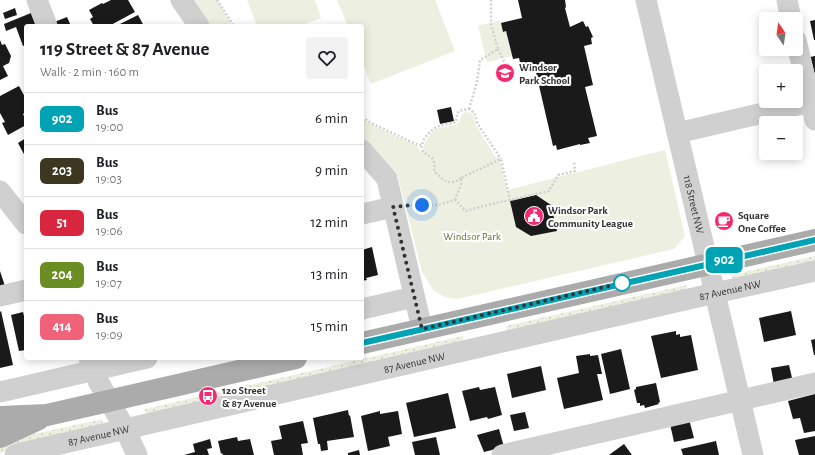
<!DOCTYPE html>
<meta charset="utf-8">
<style>
body{margin:0;font-family:"Alegreya Sans",sans-serif;background:#f2f2f2;color:#202124;height:100vh;display:flex;flex-direction:column;font-size:15px;white-space:nowrap}
*{box-sizing:border-box;margin:0}
p{font-size:13px;color:#757577}
.icon{flex:none;width:22px;height:22px;fill:none;stroke:currentColor;stroke-width:2;stroke-linecap:round;stroke-linejoin:round}
.map{position:relative;flex:1;overflow:hidden}
.panel{position:absolute;left:24px;top:24px;width:340px;height:336px;display:flex;flex-direction:column;background:#fff;border-radius:4px;box-shadow:0 2px 10px #0003}
.panel>*{flex:none}
.badge{padding:0 8px;border-radius:6px;font-size:14px;line-height:26px}
.needle{width:26px;rotate:347deg}
.buttons{position:absolute;left:759px;top:12px;display:grid;gap:8px}
.buttons a{display:grid;place-items:center;width:44px;height:44px;border-radius:4px;background:#fff;box-shadow:0 2px 10px #0003;font-size:20px}
.you{position:absolute;width:20px;height:20px;margin:-10px;border:3px solid #fff;border-radius:50%;background:#1a73e8;box-shadow:0 0 0 6px #1a73e833}
.map>.badge{position:absolute;translate:-50% -50%;box-shadow:0 0 0 2px #fff}
.round{display:grid;place-items:center;flex:none;width:42px;height:42px;border-radius:4px;background:#f2f2f2}
.overview{display:flex;align-items:center;justify-content:space-between;height:68px;padding:0 16px}
h1{font-size:19px;font-weight:700;line-height:30px}
ul{padding:0;list-style:none}
li{display:flex;align-items:center;gap:12px;height:52px;padding:0 16px;border-top:1px solid #e0e0e0}
li div{flex:1}
li b{display:block;font-size:15px}
li em{font-style:normal}
li .badge{min-width:44px;font-weight:700;text-align:center}
.map>svg:first-child{display:block}
.grass{fill:url(#grass-dots)}
.park{fill:#edf0e0}
.building{fill:#1a1a1a}
.lines{fill:none;stroke-linecap:round;stroke-linejoin:round}
.path{stroke:#d0d0d0;stroke-width:2.5;stroke-dasharray:2 2;stroke-linecap:butt}
.minor{stroke:#d0d0d0;stroke-width:21}
.major{stroke:#ababab;stroke-width:22}
.line-casing{stroke:#fff;stroke-width:9}
.line{stroke:#00a3b4;stroke-width:6}
.walk{stroke:#333;stroke-width:4;stroke-dasharray:0 7.2}
.stop-dot{fill:#fff;stroke:#00a3b4;stroke-width:2}
.labels{text-anchor:middle;dominant-baseline:central;stroke-width:4;stroke-linejoin:round;paint-order:stroke}
.poi-label{font-size:11px;font-weight:bold;fill:#333;stroke:#fff;text-anchor:start}
.street-label{font-size:11px;fill:#333;stroke:#fff}
.park-label{font-size:11px;fill:#65743a;stroke:#fff}
</style>
<div class="map">
<svg width="815" height="455" viewBox="0 0 815 455">
<defs>
<pattern id="grass-dots" width="8" height="8" patternUnits="userSpaceOnUse"><rect width="8" height="8" fill="#edf0e0"/><path d="M2 2h.1M6 6h.1" fill="none" stroke="#cccec1" stroke-width="1.8" stroke-linecap="round"/></pattern>
</defs>
<rect width="100%" height="100%" fill="#fff"/>
<g class="grass">
<path d="M815,256V262L733,281L731,275Z"/>
<path d="M686,285L687,291L507,332L506,326Z"/>
<path d="M463,336L464,342L146,414L145,409Z"/>
<path d="M102,419L103,425L15,447L0,454V447L25,436Z"/>
</g>
<g class="park">
<path d="M193,0H217L233,26H212L202,14Z"/>
<path d="M247,0H315L321,18L299,26H257Z"/>
<path d="M337,0H435L455,51L371,84L362,62V26H348Z"/>
<path d="M500,20L503,32L506,31L512,56L487,62L478,26Z"/>
<path d="M466,112L470,113L474,117L475,124L496,158L499,156L507,190L665,150L685,236L674,249L457,299L445,297L433,290L422,272L398,177L368,143L362,138V119L373,125L417,146L422,152L424,148V145C427,141 428,136 432,132C439,125 450,128 457,124C462,120 458,115 466,112Z"/>
</g>
<g class="building">
<path d="M111,0H128L135,12L109,26H94L90,19L93,17L89,10L102,3L103,4Z"/>
<path d="M518,0H565L566,7L565,8L570,27L583,21L586,27L588,26L593,37L591,38L592,44L584,46L593,85L585,87L597,136L588,138L590,143L580,145V144L557,150L556,145L553,146L534,64L521,67L519,58L513,59L506,31L503,32L501,23L522,18Z"/>
<path d="M15,8L17,15L5,19L3,13Z"/>
<path d="M31,13L36,26H26V45L23,46L16,27L6,31L4,24Z"/>
<path d="M138,15L144,26H116Z"/>
<path d="M67,17L71,26H53L52,23Z"/>
<path d="M815,20V40H814L810,21Z"/>
<path d="M0,40L2,45L5,44L11,56L9,63L3,66L8,76L0,80Z"/>
<path d="M815,56V75L810,57Z"/>
<path d="M19,86L26,99V112L23,114L26,120V125L8,135L2,123L5,122L0,113V96Z"/>
<path d="M451,107L454,121L440,124L437,110Z"/>
<path d="M26,138V158L18,143Z"/>
<path d="M536,195L551,205L557,231L531,236L516,227L510,201Z"/>
<path d="M372,247L378,275L366,278L367,280L362,281V250Z"/>
<path d="M0,271L5,286L0,287Z"/>
<path d="M1,311L13,365L0,368V312Z"/>
<path d="M791,311L796,335L764,342L759,318Z"/>
<path d="M23,312L26,324V350L19,351L11,315Z"/>
<path d="M676,331V335L680,334V337L691,335L698,370L661,378L651,336Z"/>
<path d="M815,339V355H814L811,340Z"/>
<path d="M621,349L630,389L610,394L601,354Z"/>
<path d="M590,354V356L598,355L602,374H597L603,400L564,409L557,378L579,373L576,356Z"/>
<path d="M789,365L793,382L774,385L771,368Z"/>
<path d="M541,366L546,390L512,398L507,374Z"/>
<path d="M656,383L660,402L658,403L659,404L645,408L644,405L640,406V403H637L634,390L636,389V387Z"/>
<path d="M479,387L480,390L495,387L502,415L488,419L487,417L470,421L462,391Z"/>
<path d="M448,393L456,428L414,437L406,403Z"/>
<path d="M815,394V431L804,433L800,418L793,419L788,401Z"/>
<path d="M348,410L349,416L350,415L354,437L327,441L328,450L321,451L320,444H318L313,418Z"/>
<path d="M380,411V414L398,411L402,434L388,437L390,446L368,451L361,416Z"/>
<path d="M525,412L529,428L514,431L510,415Z"/>
<path d="M689,419L694,438L674,442L670,424Z"/>
<path d="M303,421L308,443L301,444L303,455H274L271,441L282,439L279,426Z"/>
<path d="M499,429L504,447L484,452L477,435Z"/>
<path d="M815,436V455H799L795,440Z"/>
<path d="M237,437L238,441L250,439L254,455H223L222,453L221,454L218,441Z"/>
<path d="M436,437L440,455H415L412,442Z"/>
<path d="M210,439L212,448L207,449L209,455H184L195,452L193,444Z"/>
<path d="M716,441L719,455H683L681,449Z"/>
<path d="M624,444L632,455H609Z"/>
<path d="M359,450L360,455H348V453Z"/>
</g>
<g class="lines">
<g class="path">
<path d="M217,0L234,26"/>
<path d="M498,49L512,78"/>
<path d="M469,109L477,82L480,60L498,49L491,24V0"/>
<path d="M362,117L371,123L418,145H422"/>
<path d="M461,178C449,187 443,180 434,171C435,166 435,161 431,157C428,155 425,154 423,151C418,143 430,130 437,127C443,124 450,124 456,122L457,113L462,110L469,109C475,113 476,116 477,123L501,159"/>
<path d="M455,200L461,184V178L501,159L510,200"/>
<path d="M411,205H438L455,200L466,211L483,206L549,191L558,175L575,171L574,162"/>
</g>
<g class="minor">
<path d="M37,0L47,26"/>
<path d="M181,0L199,26"/>
<path id="s1" d="M646,0L753,455"/>
<path d="M787,0L791,19"/>
<path d="M796,40L815,120"/>
<path d="M677,133L815,101"/>
<path d="M362,150L387,179L422,329"/>
<path d="M0,191L26,224"/>
<path d="M362,214L393,207"/>
<path d="M0,296L26,290"/>
<path d="M362,309L414,297"/>
<path d="M89,358L98,381L125,429L137,455"/>
<path d="M0,392L147,358"/>
<path id="s2" d="M15,455L17,454L715,293L815,271"/>
<path d="M502,455L815,383"/>
</g>
<g class="major">
<path d="M362,343L815,240"/>
<path d="M0,417L47,415L296,358"/>
<path d="M0,437L39,419"/>
</g>
</g>
<g class="lines">
<g class="line-casing">
<path id="line" d="M362,343L815,240"/>
</g>
<use href="#line" class="line"/>
<path class="walk" d="M422,205H411L393,207L422,329L622,283"/>
</g>
<defs>
<g id="school-disc" transform="scale(1)"><circle r="9.5" fill="#f6286e" stroke="#fff"/><path d="M0-5L7-2L0 1L-7-2ZM-4 1L0 2.5L4 1V4Q0 6-4 4Z" fill="#fff"/></g>
<g id="civic-disc" transform="scale(1)"><circle r="9.5" fill="#f6286e" stroke="#fff"/><path d="M-.6-6.5H3V-4.5H.6V-3L4-1V1h2V6H-6V1h2V-1L-.6-3ZM-1.2 2.5V6h2.4V2.5Z" fill="#fff"/></g>
<g id="cafe-disc" transform="scale(1)"><circle r="9.5" fill="#f6286e" stroke="#fff"/><path d="M-5.5-4.5H6V0H3Q3 3.5 0 3.5H-2.5Q-5.5 3.5-5.5 0ZM3-3.2v2h1.7v-2ZM-6 4.5H4V6H-6Z" fill="#fff"/></g>
<g id="bus-disc" transform="scale(1)"><circle r="9.5" fill="#f6286e" stroke="#fff"/><path d="M-5-6H5V4H4V6H2V4H-2V6H-4V4H-5ZM-3.5-4V0h7V-4ZM-3.5 1.2v1.5H-2V1.2ZM2 1.2v1.5H3.5V1.2Z" fill="#fff"/></g>
</defs>
<g fill-rule="evenodd">
<use href="#school-disc" x="505" y="73"/>
<use href="#civic-disc" x="534" y="216"/>
<use href="#cafe-disc" x="724" y="221"/>
<use href="#bus-disc" x="208" y="396"/>
</g>
<circle class="stop-dot" cx="622" cy="283" r="8"/>
<g class="labels">
<g class="poi-label">
<text x="519" y="67">Windsor<tspan x="519" dy="13">Park School</tspan></text>
<text x="548" y="210">Windsor Park<tspan x="548" dy="13">Community League</tspan></text>
<text x="738" y="215">Square<tspan x="738" dy="13">One Coffee</tspan></text>
<text x="222" y="390">120 Street<tspan x="222" dy="13">&amp; 87 Avenue</tspan></text>
</g>
<g class="street-label">
<text stroke="none"><textPath href="#s1" startOffset="210">118 Street NW</textPath></text>
<text stroke="none"><textPath href="#s2" startOffset="734">87 Avenue NW</textPath></text>
<text stroke="none"><textPath href="#s2" startOffset="410">87 Avenue NW</textPath></text>
<text stroke="none"><textPath href="#s2" startOffset="86">87 Avenue NW</textPath></text>
</g>
<g class="park-label">
<text x="472" y="236">Windsor Park</text>
</g>
</g>
</svg>
<div class="buttons">
<a><svg class="needle" viewBox="-14 -14 28 28"><path d="M0-13l5 13h-10z" fill="#e53935"/><path d="M0 13l5-13h-10z" fill="#757577"/></svg></a>
<a>+</a>
<a>−</a>
</div>
<div class="you" style="left:422px;top:205px"></div>
<b class="badge" style="left:724px;top:260px;background:#00a3b4;color:#fff">902</b>
<section class="panel">
<div class="overview"><div><h1>119 Street &amp; 87 Avenue</h1><p>Walk · 2 min · 160 m</p></div><a class="round"><svg class="icon" aria-label="heart" viewBox="0 0 24 24"><path d="M12 20l-8-8c-3-5 5-10 8-4 3-6 11-1 8 4z"/></svg></a></div>
<ul>
<li><span class="badge" style="background:#00a3b4;color:#fff">902</span><div><b>Bus</b><p>19:00</p></div><em>6 min</em></li>
<li><span class="badge" style="background:#3d3621;color:#fff">203</span><div><b>Bus</b><p>19:03</p></div><em>9 min</em></li>
<li><span class="badge" style="background:#d7263d;color:#fff">51</span><div><b>Bus</b><p>19:06</p></div><em>12 min</em></li>
<li><span class="badge" style="background:#6b8e23;color:#fff">204</span><div><b>Bus</b><p>19:07</p></div><em>13 min</em></li>
<li><span class="badge" style="background:#ef6278;color:#fff">414</span><div><b>Bus</b><p>19:09</p></div><em>15 min</em></li>
</ul>
</section>
</div>
